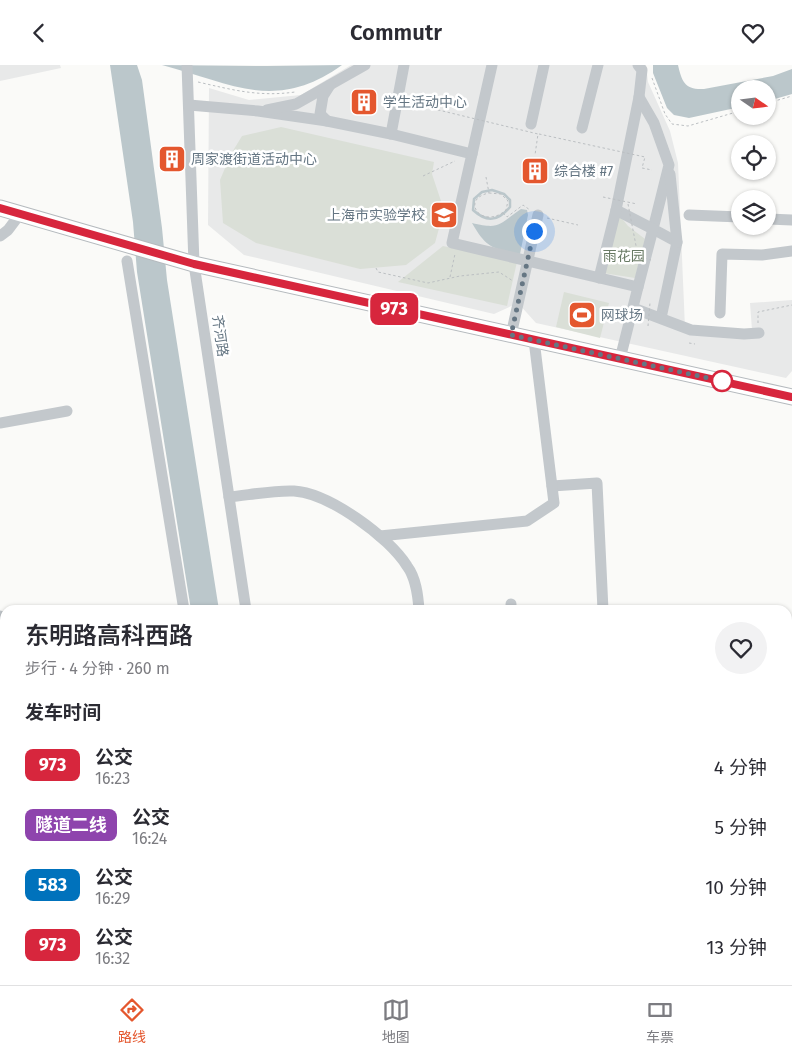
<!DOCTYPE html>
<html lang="zh">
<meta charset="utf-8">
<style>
body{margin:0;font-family:"Fira Sans","Noto Sans SC",sans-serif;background:#f2f2f3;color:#2b2b33;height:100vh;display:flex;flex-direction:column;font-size:19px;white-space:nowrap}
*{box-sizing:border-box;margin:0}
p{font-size:16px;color:#7c7c81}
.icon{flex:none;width:28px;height:28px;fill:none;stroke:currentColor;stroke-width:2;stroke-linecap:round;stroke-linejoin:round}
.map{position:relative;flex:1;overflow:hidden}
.drawer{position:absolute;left:0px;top:540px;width:792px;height:380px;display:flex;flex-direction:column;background:#fff;border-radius:15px 15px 0 0;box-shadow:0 1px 4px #0004}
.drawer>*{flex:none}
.badge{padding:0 10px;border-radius:8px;font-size:18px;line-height:32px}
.needle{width:32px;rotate:104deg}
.fabs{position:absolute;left:731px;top:15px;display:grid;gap:10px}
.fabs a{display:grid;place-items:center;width:45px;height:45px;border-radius:50%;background:#fff;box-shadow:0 1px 4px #0004;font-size:25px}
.you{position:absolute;width:25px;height:25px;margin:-12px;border:4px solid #fff;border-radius:50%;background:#1a73e8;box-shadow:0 0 0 8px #1a73e833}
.map>.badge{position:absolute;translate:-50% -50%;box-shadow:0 0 0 2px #fff}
h2{padding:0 25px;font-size:19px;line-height:45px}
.round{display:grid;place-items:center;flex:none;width:52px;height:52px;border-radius:26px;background:#f2f2f3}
.headline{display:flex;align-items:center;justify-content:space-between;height:85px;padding:0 25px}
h1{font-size:24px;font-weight:600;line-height:38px}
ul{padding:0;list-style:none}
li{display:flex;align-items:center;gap:15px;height:60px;padding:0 25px}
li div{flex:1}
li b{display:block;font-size:19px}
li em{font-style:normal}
li .badge{min-width:55px;font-weight:700;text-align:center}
header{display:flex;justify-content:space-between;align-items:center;height:65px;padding:0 25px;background:#fff;font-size:22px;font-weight:600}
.dock{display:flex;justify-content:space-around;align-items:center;height:70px;border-top:1px solid #e1e1e2;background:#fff;font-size:14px;color:#7c7c81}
.dock a{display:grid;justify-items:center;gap:2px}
.dock .on{color:#e4572e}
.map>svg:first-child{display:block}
.built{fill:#e8e9e9}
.green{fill:#dadfd7}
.water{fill:#bbc7cb}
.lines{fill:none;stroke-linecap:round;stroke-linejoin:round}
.stream{stroke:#bbc7cb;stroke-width:2.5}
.major-casing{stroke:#b5babe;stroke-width:17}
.path{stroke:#bbbfc2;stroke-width:1;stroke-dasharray:2.5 2.5;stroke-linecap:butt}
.minor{stroke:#c3c8cc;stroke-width:11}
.major{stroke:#fff;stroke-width:15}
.path-bridge{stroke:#bbbfc2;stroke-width:1;stroke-dasharray:2.5 2.5;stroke-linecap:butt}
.line-casing{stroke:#fff;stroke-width:11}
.line{stroke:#d7263d;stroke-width:8}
.walk{stroke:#657683;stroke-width:5;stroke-dasharray:0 9}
.stop-dot{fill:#fff;stroke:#d7263d;stroke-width:2.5}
.labels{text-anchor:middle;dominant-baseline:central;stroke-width:5;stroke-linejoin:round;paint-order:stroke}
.poi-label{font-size:14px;fill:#657683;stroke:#fff;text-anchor:start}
.park-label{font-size:14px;fill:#687a64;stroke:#fff}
.street-label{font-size:14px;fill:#657683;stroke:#fff}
</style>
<header><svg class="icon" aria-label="back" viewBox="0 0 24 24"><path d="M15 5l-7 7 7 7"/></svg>Commutr<svg class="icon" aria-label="heart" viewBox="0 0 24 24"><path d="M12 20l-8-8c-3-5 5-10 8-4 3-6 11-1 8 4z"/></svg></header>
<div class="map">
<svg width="792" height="920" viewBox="0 0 792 920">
<rect width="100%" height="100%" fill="#fafaf8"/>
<g class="built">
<path d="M0,0H60L61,3L0,16Z"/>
<path d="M351,0H646L648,17L670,66L678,98L685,263L752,265L750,238L792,235V306L786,313L536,258L518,238L494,249L244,190L208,160L209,23L249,35L301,30Z"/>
</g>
<g class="green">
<path d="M281,62L434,97L432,109L444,145L435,178L406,200L360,204L256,178L223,158L220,115L231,89L242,71Z"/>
<path d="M619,150L628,161L645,174L635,213L603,208Z"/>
<path d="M443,181L517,197L507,241L398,217Z"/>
<path d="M564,227L609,238L600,273L556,262Z"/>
</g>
<g class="water">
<path d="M110,0H137L142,15L162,163L167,215L219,545H191L137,207L133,157Z"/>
<path d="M162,0L267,1L342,0C275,48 231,18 162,0Z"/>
<path d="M653,0H678C682,17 685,25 704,24L773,11L792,4V29L768,36V24H740V42L689,53L674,50L667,43L653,8Z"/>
<path d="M521,144L527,145L528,150L520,189C492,183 487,184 472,158C501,165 499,159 521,144Z"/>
</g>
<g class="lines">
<path class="stream" d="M492,125L504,129L510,135V142C498,156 487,158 473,145L474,134L482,127Z"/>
<g class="major-casing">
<path id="major" d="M0,143L194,199L792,332"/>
</g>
<g class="path">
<path d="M652,13L665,49L672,59L688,61L740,46"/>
<path d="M198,17C233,25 259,32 295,27"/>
<path d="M768,38L792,31"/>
<path d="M423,111L455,96"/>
<path d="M486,112L489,128"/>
<path d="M489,128L501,129L508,136L506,145C482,166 459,134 489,128Z"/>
<path d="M503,148L507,152L523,140L530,145"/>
<path d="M434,152L446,154"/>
<path d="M547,153L578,160"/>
<path d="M376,203L378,207L428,218L460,211L499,207L513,216"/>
<path d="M450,212L455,189"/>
<path d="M758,258V247L792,240"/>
<path d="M689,278L695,279"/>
</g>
<g class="minor">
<path d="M187,0L194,199L246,545"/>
<path d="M639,32L654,58L669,100L653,164L677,177L661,253"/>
<path d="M189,40L258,46L327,56L391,69L472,89L452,178L638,222L653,164L616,145L639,32L642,5L638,0"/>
<path d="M267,45L296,39L365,0"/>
<path d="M327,56L320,49L323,31L330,20"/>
<path d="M531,59L544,0"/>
<path d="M582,63L598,0"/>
<path d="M391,69L404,0"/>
<path d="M472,89L492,0"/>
<path d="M670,109L677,177"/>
<path d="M689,150L740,152"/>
<path d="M768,154L792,155"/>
<path d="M0,171L8,165L20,149"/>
<path d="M127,196L184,545"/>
<path d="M599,213L616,145"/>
<path d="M633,243L691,265L744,269L759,268"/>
<path d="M720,248L722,189L762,190L792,186"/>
<path d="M511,270L538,150"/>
<path d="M620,294L638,222"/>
<path d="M0,358L67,346"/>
<path d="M552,421L597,418L603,545"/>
<path d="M229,432C249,430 275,425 294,426C329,428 389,472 407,501C416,513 418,530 419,545"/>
<path d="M380,471L527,456L554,438L534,275"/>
<path d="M511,545V539"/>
<path d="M0,551L5,564"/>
<path d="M0,764L5,763"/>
<path d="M788,856L792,855"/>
<path d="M74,915V920"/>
<path d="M302,915L303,920"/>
</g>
<use href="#major" class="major"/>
<g class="path-bridge">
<path d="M390,41L401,36L538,69L535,90"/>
<path d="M539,69L645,92L642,103L652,105"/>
<path d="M603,132L637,139"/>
<path d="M628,139L638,191L651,195"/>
<path d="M648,261L650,238"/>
</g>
</g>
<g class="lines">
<g class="line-casing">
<path id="line" d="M0,143L194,199L792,332"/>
</g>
<use href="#line" class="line"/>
<path class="walk" d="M534,166L511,270L722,316"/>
</g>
<defs>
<g id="building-square" transform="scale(1.4375)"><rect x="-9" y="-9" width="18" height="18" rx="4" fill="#e4572e" stroke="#fff"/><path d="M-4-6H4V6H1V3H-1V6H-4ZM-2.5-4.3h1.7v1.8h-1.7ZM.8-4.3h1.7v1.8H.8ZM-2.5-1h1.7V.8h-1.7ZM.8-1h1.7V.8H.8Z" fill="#fff"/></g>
<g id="school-square" transform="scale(1.4375)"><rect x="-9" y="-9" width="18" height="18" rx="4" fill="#e4572e" stroke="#fff"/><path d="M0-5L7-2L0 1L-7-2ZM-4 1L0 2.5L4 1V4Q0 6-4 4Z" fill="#fff"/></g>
<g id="stadium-square" transform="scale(1.4375)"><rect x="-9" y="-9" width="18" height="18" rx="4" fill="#e4572e" stroke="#fff"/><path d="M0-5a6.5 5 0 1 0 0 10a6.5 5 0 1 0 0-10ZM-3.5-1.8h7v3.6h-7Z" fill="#fff"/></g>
</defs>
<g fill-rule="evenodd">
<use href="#building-square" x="364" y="37"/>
<use href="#building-square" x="172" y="94"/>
<use href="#building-square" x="535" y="106"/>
<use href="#school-square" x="444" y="150"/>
<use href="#stadium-square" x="582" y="250"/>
</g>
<circle class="stop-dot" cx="722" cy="316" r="10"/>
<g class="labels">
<g class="poi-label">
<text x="383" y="37">学生活动中心</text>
<text x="191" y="94">周家渡街道活动中心</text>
<text x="554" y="106">综合楼 #7</text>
<text x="425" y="150" text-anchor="end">上海市实验学校</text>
<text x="601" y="250">网球场</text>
</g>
<g class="park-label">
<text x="624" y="191">雨花园</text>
</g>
<g class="street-label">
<text transform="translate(220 271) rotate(82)">齐河路</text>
</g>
</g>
</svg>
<div class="fabs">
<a><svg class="needle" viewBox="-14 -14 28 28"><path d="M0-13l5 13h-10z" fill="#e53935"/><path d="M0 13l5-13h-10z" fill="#7c7c81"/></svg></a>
<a><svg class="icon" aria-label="locate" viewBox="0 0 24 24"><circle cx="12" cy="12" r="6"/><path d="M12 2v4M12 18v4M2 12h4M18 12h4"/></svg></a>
<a><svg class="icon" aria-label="layers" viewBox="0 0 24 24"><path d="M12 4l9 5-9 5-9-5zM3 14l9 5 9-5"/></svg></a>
</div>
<div class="you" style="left:534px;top:166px"></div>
<b class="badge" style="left:394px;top:244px;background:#d7263d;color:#fff">973</b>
<section class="drawer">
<div class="headline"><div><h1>东明路高科西路</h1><p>步行 · 4 分钟 · 260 m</p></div><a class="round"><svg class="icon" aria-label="heart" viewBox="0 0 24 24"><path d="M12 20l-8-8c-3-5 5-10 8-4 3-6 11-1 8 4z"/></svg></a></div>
<h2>发车时间</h2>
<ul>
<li><span class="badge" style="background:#d7263d;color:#fff">973</span><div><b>公交</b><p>16:23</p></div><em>4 分钟</em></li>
<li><span class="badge" style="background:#8e44ad;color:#fff">隧道二线</span><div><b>公交</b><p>16:24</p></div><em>5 分钟</em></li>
<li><span class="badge" style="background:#0072bc;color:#fff">583</span><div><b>公交</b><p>16:29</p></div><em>10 分钟</em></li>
<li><span class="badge" style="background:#d7263d;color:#fff">973</span><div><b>公交</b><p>16:32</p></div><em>13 分钟</em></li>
</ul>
</section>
</div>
<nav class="dock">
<a class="on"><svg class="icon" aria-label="directions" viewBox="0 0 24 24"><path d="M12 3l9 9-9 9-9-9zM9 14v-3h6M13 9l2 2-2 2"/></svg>路线</a>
<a><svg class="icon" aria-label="map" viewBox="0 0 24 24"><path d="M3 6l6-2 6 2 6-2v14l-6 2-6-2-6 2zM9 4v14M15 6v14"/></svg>地图</a>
<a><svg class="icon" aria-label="tickets" viewBox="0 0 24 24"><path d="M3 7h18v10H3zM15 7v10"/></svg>车票</a>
</nav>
